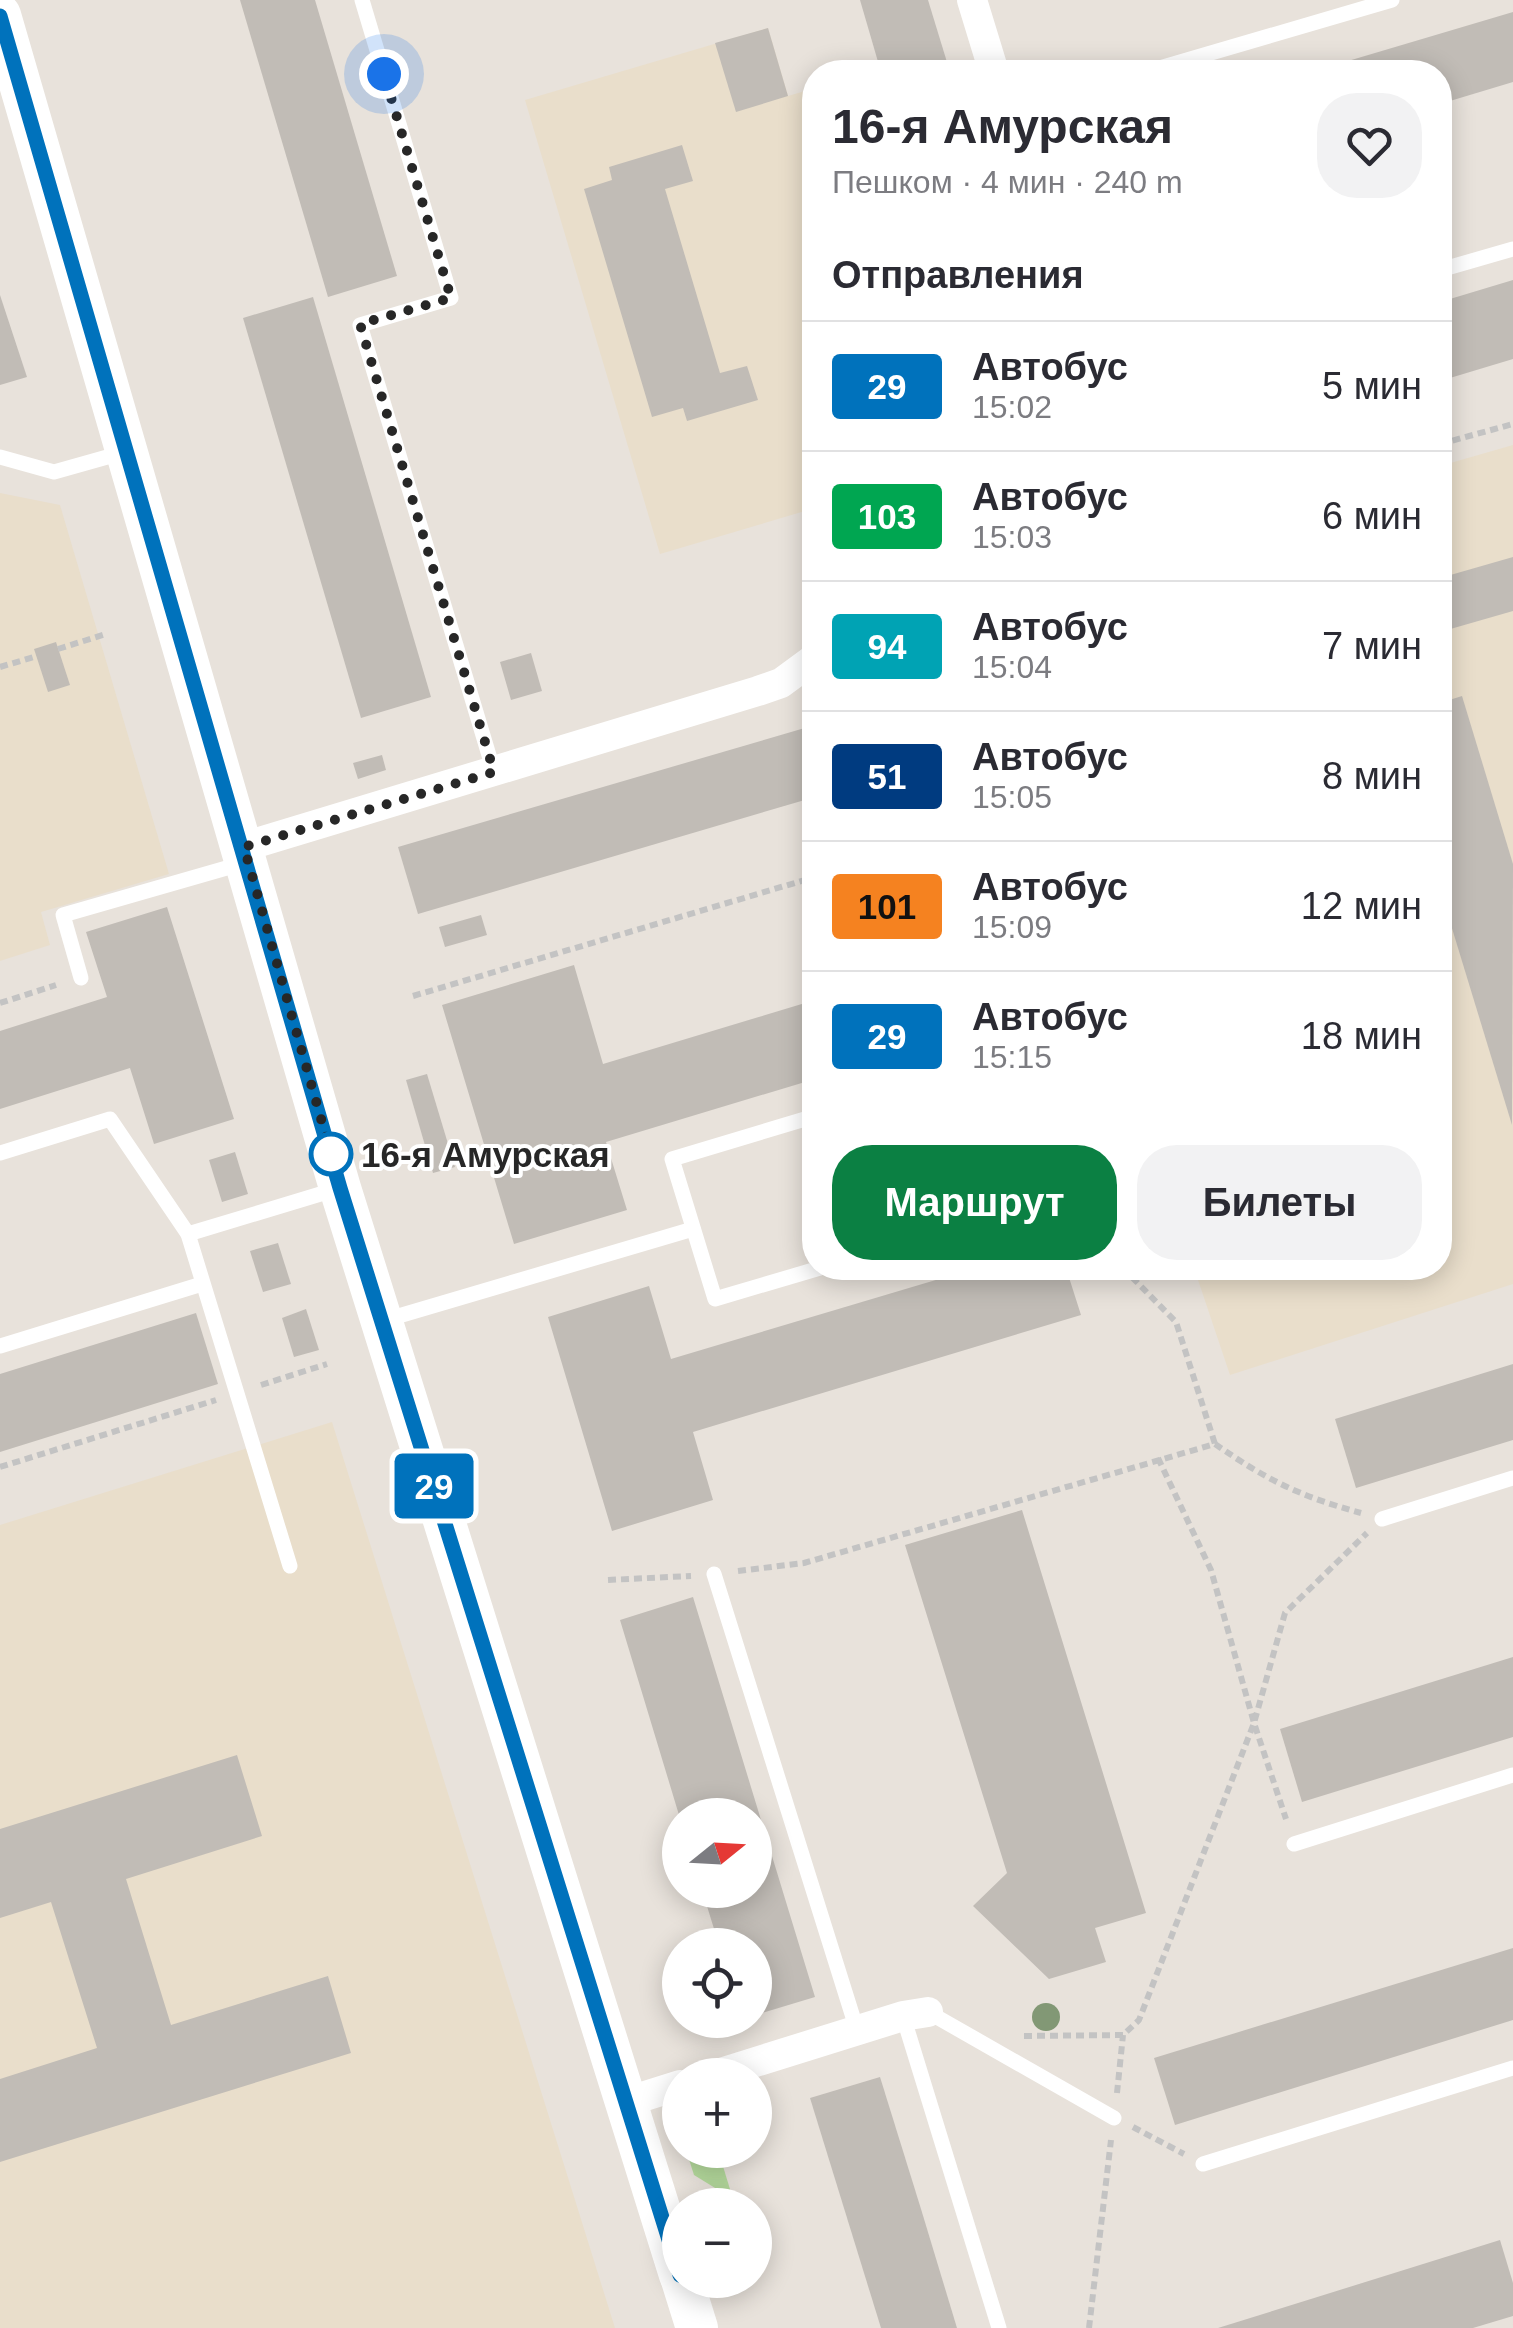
<!DOCTYPE html>
<html lang="ru">
<meta charset="utf-8">
<style>
body{margin:0;font-family:Helvetica,sans-serif;background:#f2f2f3;color:#2b2b33;height:100vh;display:flex;flex-direction:column;font-size:38px;white-space:nowrap}
*{box-sizing:border-box;margin:0}
p{font-size:32px;color:#7c7c81}
.icon{flex:none;width:55px;height:55px;fill:none;stroke:currentColor;stroke-width:2;stroke-linecap:round;stroke-linejoin:round}
.map{position:relative;flex:1;overflow:hidden}
.side{position:absolute;left:802px;top:60px;width:650px;height:1220px;display:flex;flex-direction:column;background:#fff;border-radius:40px;box-shadow:0 5px 25px #0003}
.side>*{flex:none}
.badge{padding:0 20px;border-radius:8px;font-size:35px;line-height:65px}
.needle{width:65px;rotate:72deg}
.controls{position:absolute;left:662px;top:1798px;display:grid;gap:20px}
.controls a{display:grid;place-items:center;width:110px;height:110px;border-radius:50%;background:#fff;box-shadow:0 5px 25px #0003;font-size:50px}
.you{position:absolute;width:50px;height:50px;margin:-25px;border:8px solid #fff;border-radius:50%;background:#1a73e8;box-shadow:0 0 0 15px #1a73e833}
.map>.badge{position:absolute;translate:-50% -50%;box-shadow:0 0 0 5px #fff}
h2{padding:0 30px;font-size:38px;line-height:90px}
.round{display:grid;place-items:center;flex:none;width:105px;height:105px;border-radius:40px;background:#f2f2f3}
.headline{display:flex;align-items:center;justify-content:space-between;height:170px;padding:0 30px}
h1{font-size:48px;font-weight:700;line-height:75px}
.primary-button{display:flex;gap:20px;margin-top:auto;padding:20px 30px}
.primary-button a{flex:1;height:115px;border-radius:40px;background:#0b8043;color:#fff;font-size:40px;font-weight:700;line-height:115px;text-align:center}
.primary-button a+a{background:#f2f2f3;color:#2b2b33}
ul{padding:0;list-style:none}
li{display:flex;align-items:center;gap:30px;height:130px;padding:0 30px;border-top:2px solid #e1e1e2}
li div{flex:1}
li b{display:block;font-size:38px}
li em{font-style:normal}
li .badge{min-width:110px;font-weight:700;text-align:center}
.map>svg:first-child{display:block}
.education{fill:#e9decb}
.green{fill:#b4d99c}
.building{fill:#c1bcb6}
.lines{fill:none;stroke-linecap:round;stroke-linejoin:round}
.path{stroke:#c3c3c3;stroke-width:6;stroke-dasharray:8 5;stroke-linecap:butt}
.service{stroke:#fff;stroke-width:15}
.minor{stroke:#fff;stroke-width:30}
.secondary{stroke:#fff;stroke-width:42}
.tree{fill:#829875}
.line-casing{stroke:#fff;stroke-width:22}
.line{stroke:#0072bc;stroke-width:15}
.walk{stroke:#272727;stroke-width:10;stroke-dasharray:0 18}
.stop-dot{fill:#fff;stroke:#0072bc;stroke-width:5}
.labels{text-anchor:middle;dominant-baseline:central;stroke-width:8;stroke-linejoin:round;paint-order:stroke}
.stop-label{font-size:35px;font-weight:bold;fill:#272727;stroke:#fff;text-anchor:start}
</style>
<div class="map">
<svg width="1513" height="2328" viewBox="0 0 1513 2328">
<rect width="100%" height="100%" fill="#e8e2db"/>
<g class="education">
<path d="M768,28L788,96L815,88V508L660,554L525,100Z"/>
<path d="M1513,445V1284L1230,1375L1194,1268H1440V466Z"/>
<path d="M0,493L60,505L169,874L41,912L50,945L0,961Z"/>
<path d="M332,1422L615,2328H0V1525Z"/>
</g>
<path class="green" d="M686,2150H718L733,2199L694,2175Z"/>
<g class="building">
<path d="M240,0H315L397,276L328,297Z"/>
<path d="M860,0H928L950,72H881Z"/>
<path d="M1513,12V82L1440,104V72H1311Z"/>
<path d="M768,28L788,96L736,112L715,43Z"/>
<path d="M682,145L693,181L665,189L720,373L747,366L758,400L687,421L683,408L652,417L584,189L612,180L609,167Z"/>
<path d="M1513,280V359L1440,381V302Z"/>
<path d="M0,295L27,377L0,385Z"/>
<path d="M313,297L431,697L361,718L243,318Z"/>
<path d="M1513,557V611L1440,632V578Z"/>
<path d="M56,642L70,685L48,692L34,649Z"/>
<path d="M531,653L542,691L511,700L500,662Z"/>
<path d="M1462,696L1513,864L1512,1125L1440,889V703Z"/>
<path d="M815,725V797L418,914L398,847Z"/>
<path d="M382,755L386,770L358,779L353,763Z"/>
<path d="M167,907L234,1119L154,1144L130,1068L0,1109V1031L107,997L86,932Z"/>
<path d="M481,915L487,935L445,947L439,927Z"/>
<path d="M574,965L603,1064L815,1000V1079L606,1142L627,1210L514,1244L442,1005Z"/>
<path d="M427,1074L455,1167L433,1173L406,1080Z"/>
<path d="M235,1152L248,1194L222,1202L209,1160Z"/>
<path d="M278,1243L291,1284L263,1292L250,1251Z"/>
<path d="M976,1268H1066L1081,1315L693,1432L713,1500L612,1531L548,1317L649,1286L671,1359Z"/>
<path d="M306,1309L319,1350L294,1357L282,1318Z"/>
<path d="M196,1313L218,1384L0,1452V1374Z"/>
<path d="M1513,1364V1440L1356,1488L1335,1419Z"/>
<path d="M1022,1510L1146,1913L1095,1928L1106,1962L1049,1979L973,1906L1007,1873L905,1545Z"/>
<path d="M693,1597L815,1997L755,2015V1945H719L702,1890H755V1815H679L620,1620Z"/>
<path d="M1513,1657V1737L1302,1802L1280,1729Z"/>
<path d="M237,1755L262,1836L126,1879L171,2025L328,1976L351,2053L0,2162V2079L97,2048L51,1902L0,1918V1829Z"/>
<path d="M1513,1948V2020L1175,2125L1154,2058Z"/>
<path d="M880,2077L921,2209L957,2328H881L810,2098Z"/>
<path d="M1500,2240L1513,2283V2316L1473,2328H1218Z"/>
</g>
<g class="lines">
<g class="path">
<path d="M1440,444L1513,424"/>
<path d="M58,649L106,634"/>
<path d="M0,667L37,656"/>
<path d="M413,996L815,877"/>
<path d="M0,1003L56,985"/>
<path d="M1123,1268L1176,1322L1215,1444"/>
<path d="M261,1385L327,1364"/>
<path d="M1158,1458L1211,1570L1254,1723L1286,1819"/>
<path d="M0,1467L216,1400"/>
<path d="M738,1571L804,1563L1215,1444C1267,1480 1299,1496 1361,1513"/>
<path d="M608,1580L691,1576"/>
<path d="M1024,2036L1123,2035L1139,2020L1254,1723L1285,1613L1367,1533"/>
<path d="M1117,2093L1123,2035"/>
<path d="M1133,2127L1184,2154"/>
<path d="M1089,2328L1111,2140"/>
</g>
<g class="service">
<path d="M362,0L451,298L360,325L494,772"/>
<path d="M1146,72L1392,0"/>
<path d="M1440,270L1513,249"/>
<path d="M0,457L54,472L125,452"/>
<path d="M81,978L63,915L244,863"/>
<path d="M815,1116L672,1159L715,1299L820,1268"/>
<path d="M0,1153L110,1119L188,1234L290,1566"/>
<path d="M188,1234L337,1189"/>
<path d="M385,1320L693,1229"/>
<path d="M0,1346L202,1284"/>
<path d="M1382,1519L1513,1478"/>
<path d="M714,1574L857,2030"/>
<path d="M1294,1844L1513,1775"/>
<path d="M928,2012L1114,2118"/>
<path d="M903,2016L999,2328"/>
<path d="M1203,2164L1513,2068"/>
</g>
<g class="minor">
<path d="M972,0L994,72"/>
<path d="M243,847L758,691L781,683L815,658"/>
<path d="M714,2075L903,2016L928,2012"/>
<path d="M626,2102L680,2085"/>
</g>
<g class="secondary">
<path d="M0,15L340,1188L680,2275"/>
<path d="M682,2280L697,2328"/>
</g>
</g>
<circle class="tree" cx="1046" cy="2017" r="14"/>
<g class="lines">
<g class="line-casing">
<path id="line" d="M0,16L340,1188L680,2275"/>
</g>
<use href="#line" class="line"/>
<path class="walk" d="M331,1154L244,847L494,772L360,324L451,298L384,74"/>
</g>
<circle class="stop-dot" cx="331" cy="1154" r="20"/>
<g class="labels">
<g class="stop-label">
<text x="361" y="1154">16-я Амурская</text>
</g>
</g>
</svg>
<div class="controls">
<a><svg class="needle" viewBox="-14 -14 28 28"><path d="M0-13l5 13h-10z" fill="#e53935"/><path d="M0 13l5-13h-10z" fill="#7c7c81"/></svg></a>
<a><svg class="icon" aria-label="locate" viewBox="0 0 24 24"><circle cx="12" cy="12" r="6"/><path d="M12 2v4M12 18v4M2 12h4M18 12h4"/></svg></a>
<a>+</a>
<a>−</a>
</div>
<div class="you" style="left:384px;top:74px"></div>
<b class="badge" style="left:434px;top:1486px;background:#0072bc;color:#fff">29</b>
<section class="side">
<div class="headline"><div><h1>16-я Амурская</h1><p>Пешком · 4 мин · 240 m</p></div><a class="round"><svg class="icon" aria-label="heart" viewBox="0 0 24 24"><path d="M12 20l-8-8c-3-5 5-10 8-4 3-6 11-1 8 4z"/></svg></a></div>
<h2>Отправления</h2>
<ul>
<li><span class="badge" style="background:#0072bc;color:#fff">29</span><div><b>Автобус</b><p>15:02</p></div><em>5 мин</em></li>
<li><span class="badge" style="background:#00a651;color:#fff">103</span><div><b>Автобус</b><p>15:03</p></div><em>6 мин</em></li>
<li><span class="badge" style="background:#00a3b4;color:#fff">94</span><div><b>Автобус</b><p>15:04</p></div><em>7 мин</em></li>
<li><span class="badge" style="background:#003b80;color:#fff">51</span><div><b>Автобус</b><p>15:05</p></div><em>8 мин</em></li>
<li><span class="badge" style="background:#f58220;color:#111">101</span><div><b>Автобус</b><p>15:09</p></div><em>12 мин</em></li>
<li><span class="badge" style="background:#0072bc;color:#fff">29</span><div><b>Автобус</b><p>15:15</p></div><em>18 мин</em></li>
</ul>
<div class="primary-button"><a>Маршрут</a><a>Билеты</a></div>
</section>
</div>
